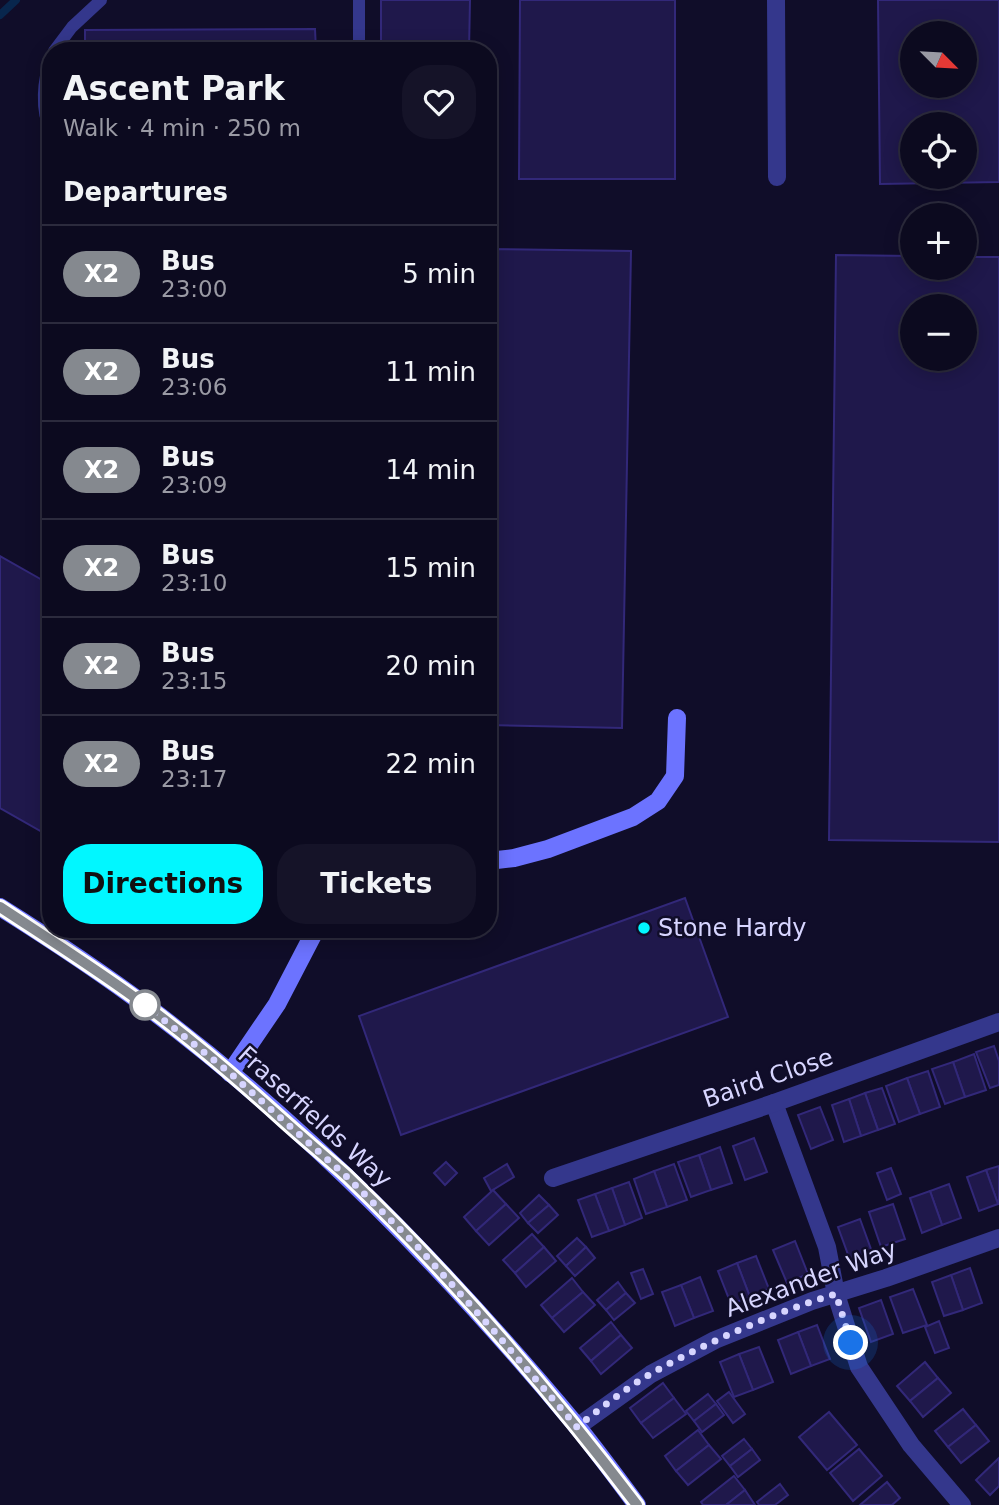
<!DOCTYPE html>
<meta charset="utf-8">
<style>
body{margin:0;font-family:"DejaVu Sans",sans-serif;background:#151328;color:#f1f3f6;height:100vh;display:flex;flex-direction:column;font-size:26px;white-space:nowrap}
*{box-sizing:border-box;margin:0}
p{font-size:23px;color:#9a9aa4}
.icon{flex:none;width:38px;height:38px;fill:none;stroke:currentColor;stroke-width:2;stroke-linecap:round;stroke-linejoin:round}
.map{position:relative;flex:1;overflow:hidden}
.side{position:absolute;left:42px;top:42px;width:455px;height:896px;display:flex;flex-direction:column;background:#0c0a1f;border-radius:28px;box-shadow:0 4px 18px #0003,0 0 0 2px #2c2b3d}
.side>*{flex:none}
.badge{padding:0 14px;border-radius:23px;font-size:24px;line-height:46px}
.needle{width:46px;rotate:114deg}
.buttons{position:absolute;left:900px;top:21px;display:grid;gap:14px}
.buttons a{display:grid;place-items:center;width:77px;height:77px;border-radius:50%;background:#0c0a1f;box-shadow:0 4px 18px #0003,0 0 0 2px #2c2b3d;font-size:35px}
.you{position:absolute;width:35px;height:35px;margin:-18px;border:5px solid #fff;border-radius:50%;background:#1a73e8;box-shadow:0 0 0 10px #1a73e833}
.map>.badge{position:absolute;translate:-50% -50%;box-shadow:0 0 0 4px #fff}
h2{padding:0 21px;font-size:26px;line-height:63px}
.round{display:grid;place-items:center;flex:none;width:74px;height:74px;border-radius:28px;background:#151328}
.head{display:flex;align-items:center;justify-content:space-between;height:119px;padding:0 21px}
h1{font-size:33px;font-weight:700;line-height:52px}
.action{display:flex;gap:14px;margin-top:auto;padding:14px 21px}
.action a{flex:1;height:80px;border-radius:28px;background:#01f7ff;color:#111;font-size:28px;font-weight:700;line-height:80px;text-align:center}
.action a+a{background:#151328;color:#f1f3f6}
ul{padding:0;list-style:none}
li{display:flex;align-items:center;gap:21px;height:98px;padding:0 21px;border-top:2px solid #2c2b3d}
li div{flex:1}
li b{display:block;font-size:26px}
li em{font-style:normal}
li .badge{min-width:77px;font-weight:700;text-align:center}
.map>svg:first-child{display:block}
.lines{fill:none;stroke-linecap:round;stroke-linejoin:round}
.stream{stroke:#08264d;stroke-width:8}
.building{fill:#1f184b;stroke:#322879;stroke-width:2;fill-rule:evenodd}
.lane{stroke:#34378c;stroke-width:12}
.street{stroke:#34378c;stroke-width:18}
.secondary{stroke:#6c73ff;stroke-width:18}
.line-casing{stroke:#fff;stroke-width:16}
.line{stroke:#85898f;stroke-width:10}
.walk{stroke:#d7d5ff;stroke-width:7;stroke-dasharray:0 12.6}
.poi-dot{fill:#01f7ff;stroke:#100d29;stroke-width:2.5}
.stop-dot{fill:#fff;stroke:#85898f;stroke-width:3.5}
.labels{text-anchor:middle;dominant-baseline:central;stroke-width:5;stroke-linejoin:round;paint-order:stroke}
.poi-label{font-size:24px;fill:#d7d5ff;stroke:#100d29;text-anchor:start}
.street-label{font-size:24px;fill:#d7d5ff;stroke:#100d29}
</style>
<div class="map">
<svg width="999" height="1505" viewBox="0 0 999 1505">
<rect width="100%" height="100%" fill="#100d29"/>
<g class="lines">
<path class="stream" d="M0,15L16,0"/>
</g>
<g class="building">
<path d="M381,0H470L469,51H381Z"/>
<path d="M520,0H675V179H519Z"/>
<path d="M878,0H999V182L880,184ZM912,33H964V86H912ZM912,124H964V177H912Z"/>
<path d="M315,29L316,51H85V30Z"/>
<path d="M488,249L631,251L622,728L488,725Z"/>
<path d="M836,255L912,256V268H964V257H999V842L829,840ZM912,306H964V359H912Z"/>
<path d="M0,556L51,585V837L0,808Z"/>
<path d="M685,898L728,1017L401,1135L359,1016Z"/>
<path d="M994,1046L999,1061V1085L990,1088L976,1052Z"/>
<path d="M974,1054L986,1090L965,1097L953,1062Z"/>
<path d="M953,1062L965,1097L945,1104L932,1069Z"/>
<path d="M928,1071L940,1107L920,1114L907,1078Z"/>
<path d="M907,1078L920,1114L899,1122L886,1086Z"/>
<path d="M882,1088L895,1124L878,1130L865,1093Z"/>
<path d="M865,1093L878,1130L861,1136L849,1099Z"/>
<path d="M849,1099L861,1136L844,1142L832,1105Z"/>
<path d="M820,1107L833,1140L811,1149L798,1115Z"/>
<path d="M754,1138L767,1172L745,1180L733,1146Z"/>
<path d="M720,1147L732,1183L711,1190L699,1155Z"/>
<path d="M699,1155L711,1190L691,1197L678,1162Z"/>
<path d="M446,1162L457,1173L445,1185L434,1173Z"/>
<path d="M507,1164L514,1177L491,1191L484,1178Z"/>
<path d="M674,1164L687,1200L667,1207L654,1171Z"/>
<path d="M999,1166V1204H998L986,1170Z"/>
<path d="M891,1168L901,1194L887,1200L877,1173Z"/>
<path d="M986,1170L998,1204L979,1211L967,1177Z"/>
<path d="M654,1171L667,1207L646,1214L634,1179Z"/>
<path d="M629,1182L642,1218L625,1225L612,1188Z"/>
<path d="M949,1184L961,1218L942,1225L930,1191Z"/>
<path d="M612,1188L625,1225L609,1231L595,1194Z"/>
<path d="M493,1190L506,1204L476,1231L464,1217Z"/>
<path d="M930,1191L942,1225L922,1233L910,1198Z"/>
<path d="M595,1194L609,1231L592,1237L578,1200Z"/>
<path d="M539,1195L549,1205L528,1223L520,1213Z"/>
<path d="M506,1204L519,1218L489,1245L476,1231Z"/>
<path d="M893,1204L905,1239L881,1247L869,1212Z"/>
<path d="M549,1205L558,1215L538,1233L528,1223Z"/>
<path d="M860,1219L872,1252L850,1260L838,1227Z"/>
<path d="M532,1234L544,1247L515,1273L503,1260Z"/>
<path d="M577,1238L586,1247L566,1266L557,1256Z"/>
<path d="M795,1241L808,1274L787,1283L773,1250Z"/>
<path d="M544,1247L556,1261L526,1287L515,1273Z"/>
<path d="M586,1247L595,1258L575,1276L566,1266Z"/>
<path d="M756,1256L769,1289L750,1297L737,1263Z"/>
<path d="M737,1263L750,1297L731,1304L718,1271Z"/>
<path d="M970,1268L982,1303L963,1310L951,1275Z"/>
<path d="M643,1269L653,1294L641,1299L631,1273Z"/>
<path d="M951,1275L963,1310L944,1316L932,1282Z"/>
<path d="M700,1277L713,1311L694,1318L681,1285Z"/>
<path d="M572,1278L583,1292L552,1318L541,1305Z"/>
<path d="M618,1282L626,1293L606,1310L597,1300Z"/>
<path d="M681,1285L694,1318L675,1326L662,1292Z"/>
<path d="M913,1289L927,1325L903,1333L890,1297Z"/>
<path d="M583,1292L595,1305L564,1332L552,1318Z"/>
<path d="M626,1293L635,1303L614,1320L606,1310Z"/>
<path d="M881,1300L893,1334L871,1342L859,1308Z"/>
<path d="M939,1321L949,1348L935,1353L925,1327Z"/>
<path d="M611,1322L621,1335L591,1361L580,1348Z"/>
<path d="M817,1325L830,1359L811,1366L798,1332Z"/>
<path d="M798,1332L811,1366L791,1374L778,1340Z"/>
<path d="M621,1335L632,1348L601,1374L591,1361Z"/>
<path d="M759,1347L773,1382L753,1390L739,1354Z"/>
<path d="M739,1354L753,1390L734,1397L720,1362Z"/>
<path d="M925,1362L938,1378L910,1401L897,1386Z"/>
<path d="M938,1378L951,1393L923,1417L910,1401Z"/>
<path d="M663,1383L674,1398L641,1423L630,1408Z"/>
<path d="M729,1392L745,1414L733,1423L717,1401Z"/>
<path d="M708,1394L716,1404L694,1421L686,1411Z"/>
<path d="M674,1398L686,1414L653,1438L641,1423Z"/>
<path d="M716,1404L724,1415L702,1432L694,1421Z"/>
<path d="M963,1409L976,1425L948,1447L935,1431Z"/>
<path d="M829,1412L857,1445L827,1470L799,1437Z"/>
<path d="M976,1425L989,1441L961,1463L948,1447Z"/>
<path d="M698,1430L709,1445L676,1471L665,1456Z"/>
<path d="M744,1439L752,1449L730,1466L722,1456Z"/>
<path d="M709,1445L721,1459L688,1485L676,1471Z"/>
<path d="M752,1449L760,1460L738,1477L730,1466Z"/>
<path d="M859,1449L882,1476L853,1501L830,1473Z"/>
<path d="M999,1458V1486L990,1495L976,1480Z"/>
<path d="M734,1476L745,1490L726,1505H703L701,1502Z"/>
<path d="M887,1482L900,1498L892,1505H860Z"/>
<path d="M780,1484L788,1495L775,1505H759L757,1502Z"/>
<path d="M745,1490L755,1505H726Z"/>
</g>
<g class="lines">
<g class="lane">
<path d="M54,51L72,27L101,0"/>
<path d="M359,51V0"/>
<path d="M51,59C43,79 40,111 51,131"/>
</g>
<g class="street">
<path d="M776,0L777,177"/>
<path d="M774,1103L827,1247L836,1294L859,1367L911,1445L962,1505"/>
<path d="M553,1178L774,1103L999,1022"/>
<path d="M577,1427L651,1374L715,1340L812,1301L886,1278L999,1238"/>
</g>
<g class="secondary">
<path d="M488,861L514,858L548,849L633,817L658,801L675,776L677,718"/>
<path d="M0,907C51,939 101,972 149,1008C309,1128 448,1272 576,1425C597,1451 617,1478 637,1505"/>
<path d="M230,1073L277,1004L316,929"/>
</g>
</g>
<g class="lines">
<g class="line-casing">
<path id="line" d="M0,907C50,940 101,972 149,1008C196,1043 240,1081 283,1120C304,1139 326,1157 347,1176C452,1277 549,1389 637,1505"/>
</g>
<use href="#line" class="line"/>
<path class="walk" d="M145,1005L230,1073L345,1175L417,1246L494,1331L577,1427C601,1408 626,1388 652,1373C708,1342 775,1312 836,1294L851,1343"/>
</g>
<circle class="poi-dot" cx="644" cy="928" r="7"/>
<circle class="stop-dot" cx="145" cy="1005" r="14"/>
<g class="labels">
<g class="poi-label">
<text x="658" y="928">Stone Hardy</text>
</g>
<g class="street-label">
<text transform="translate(768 1078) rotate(-19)">Baird Close</text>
<text transform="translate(315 1117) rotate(42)">Fraserfields Way</text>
<text transform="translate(811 1279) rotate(-20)">Alexander Way</text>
</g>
</g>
</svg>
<div class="buttons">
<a><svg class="needle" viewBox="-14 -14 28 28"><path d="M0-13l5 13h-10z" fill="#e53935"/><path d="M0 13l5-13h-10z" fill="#9a9aa4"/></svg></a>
<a><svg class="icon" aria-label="locate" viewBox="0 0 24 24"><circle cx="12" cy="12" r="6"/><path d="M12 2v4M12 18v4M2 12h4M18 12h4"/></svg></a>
<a>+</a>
<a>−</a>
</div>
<div class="you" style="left:851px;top:1343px"></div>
<section class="side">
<div class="head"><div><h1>Ascent Park</h1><p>Walk · 4 min · 250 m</p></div><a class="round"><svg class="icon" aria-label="heart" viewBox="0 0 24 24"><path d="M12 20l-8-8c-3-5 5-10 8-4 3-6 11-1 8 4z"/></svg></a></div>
<h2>Departures</h2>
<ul>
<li><span class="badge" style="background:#85898f;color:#fff">X2</span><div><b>Bus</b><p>23:00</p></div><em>5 min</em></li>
<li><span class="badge" style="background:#85898f;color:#fff">X2</span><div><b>Bus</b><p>23:06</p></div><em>11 min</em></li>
<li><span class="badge" style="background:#85898f;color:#fff">X2</span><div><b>Bus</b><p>23:09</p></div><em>14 min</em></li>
<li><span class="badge" style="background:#85898f;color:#fff">X2</span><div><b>Bus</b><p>23:10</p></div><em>15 min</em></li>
<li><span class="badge" style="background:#85898f;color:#fff">X2</span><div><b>Bus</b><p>23:15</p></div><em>20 min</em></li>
<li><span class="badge" style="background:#85898f;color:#fff">X2</span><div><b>Bus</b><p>23:17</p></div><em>22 min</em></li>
</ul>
<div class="action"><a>Directions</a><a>Tickets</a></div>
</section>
</div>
